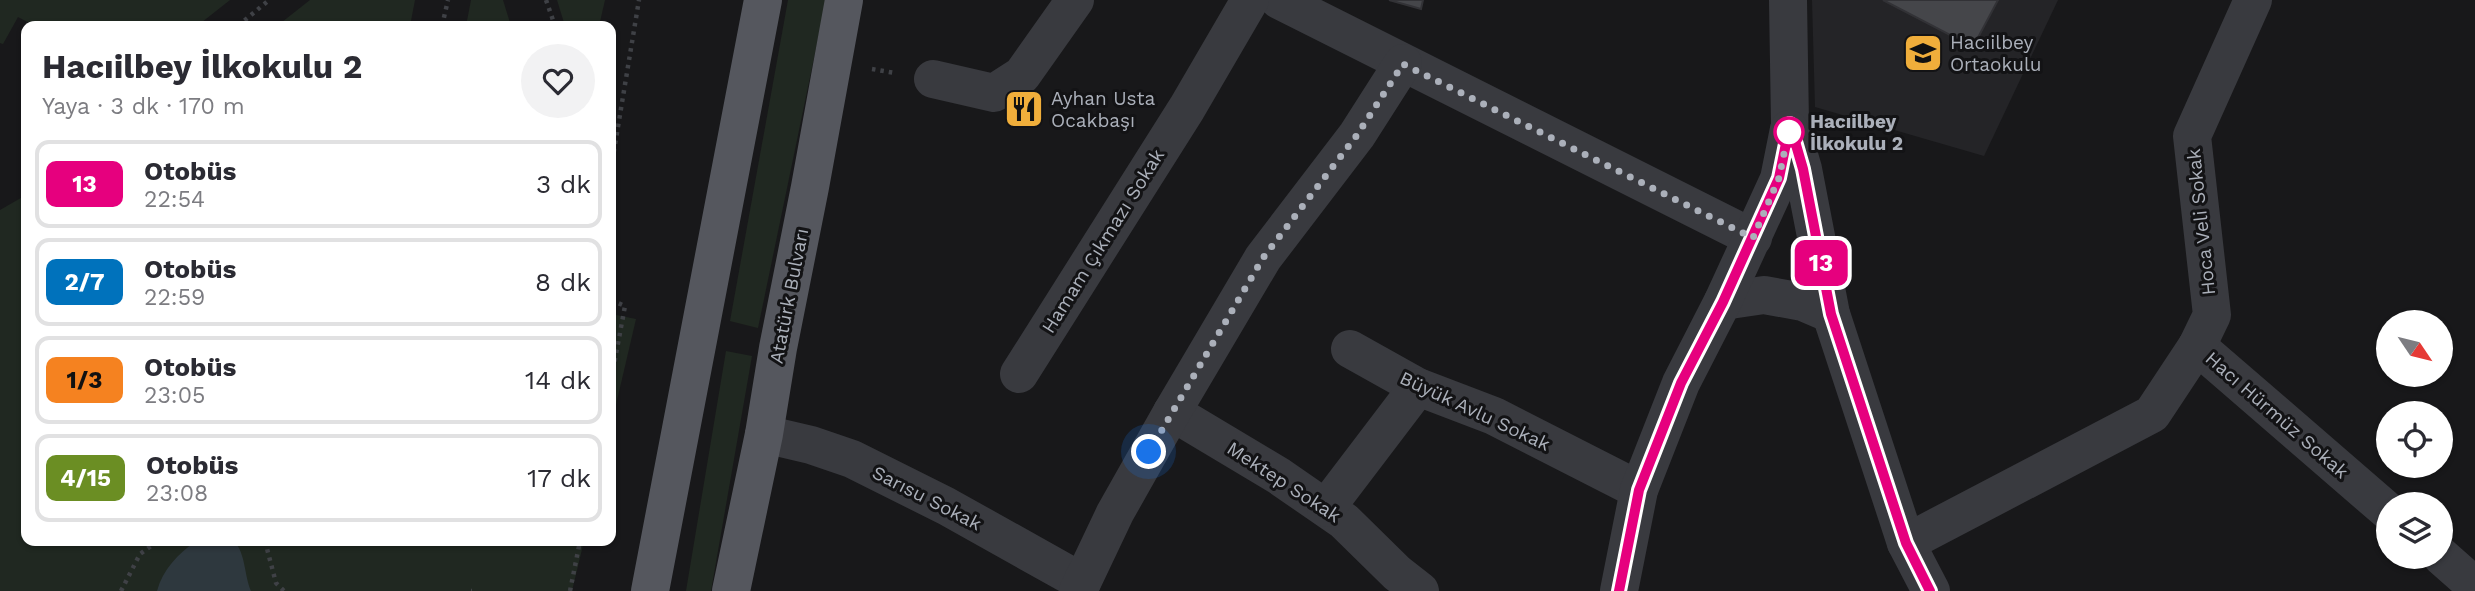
<!DOCTYPE html>
<html lang="tr">
<meta charset="utf-8">
<style>
body{margin:0;font-family:"Work Sans",sans-serif;background:#f2f2f3;color:#2b2b33;height:100vh;display:flex;flex-direction:column;font-size:26px;white-space:nowrap}
*{box-sizing:border-box;margin:0}
p{font-size:23px;color:#7c7c81}
.icon{flex:none;width:38px;height:38px;fill:none;stroke:currentColor;stroke-width:2;stroke-linecap:round;stroke-linejoin:round}
.map{position:relative;flex:1;overflow:hidden}
.details{position:absolute;left:21px;top:21px;width:595px;height:525px;display:flex;flex-direction:column;background:#fff;border-radius:14px;box-shadow:0 2px 5px #0004}
.details>*{flex:none}
.badge{padding:0 14px;border-radius:10px;font-size:24px;line-height:46px}
.needle{width:46px;rotate:125deg}
.tools{position:absolute;left:2376px;top:310px;display:grid;gap:14px}
.tools a{display:grid;place-items:center;width:77px;height:77px;border-radius:50%;background:#fff;box-shadow:0 2px 5px #0004;font-size:35px}
.you{position:absolute;width:35px;height:35px;margin:-18px;border:5px solid #fff;border-radius:50%;background:#1a73e8;box-shadow:0 0 0 10px #1a73e833}
.map>.badge{position:absolute;translate:-50% -50%;box-shadow:0 0 0 4px #fff}
.round{display:grid;place-items:center;flex:none;width:74px;height:74px;border-radius:37px;background:#f2f2f3}
.overview{display:flex;align-items:center;justify-content:space-between;height:119px;padding:0 21px}
h1{font-size:33px;font-weight:700;line-height:52px}
ul{padding:0;list-style:none}
li{display:flex;align-items:center;gap:21px;height:88px;margin:0 14px 10px;padding:0 7px;border:4px solid #e1e1e2;border-radius:14px}
li div{flex:1}
li b{display:block;font-size:26px}
li em{font-style:normal}
li .badge{min-width:77px;font-weight:700;text-align:center}
.map>svg:first-child{display:block}
.built{fill:#242427}
.green{fill:#202821}
.water{fill:#2e383e}
.building{fill:#45464a;stroke:#323236;stroke-width:2}
.lines{fill:none;stroke-linecap:round;stroke-linejoin:round}
.path{stroke:#3f4146;stroke-width:4.5;stroke-dasharray:3.5 5;stroke-linecap:butt}
.minor{stroke:#393a3f;stroke-width:38}
.major{stroke:#55575e;stroke-width:38}
.line-casing{stroke:#fff;stroke-width:16}
.line{stroke:#e6007e;stroke-width:10}
.walk{stroke:#abb0ba;stroke-width:7;stroke-dasharray:0 12.6}
.stop-dot{fill:#fff;stroke:#e6007e;stroke-width:3.5}
.labels{text-anchor:middle;dominant-baseline:central;stroke-width:6;stroke-linejoin:round;paint-order:stroke}
.poi-label{font-size:19px;fill:#abb0ba;stroke:#131315;text-anchor:start}
.stop-label{font-size:19px;font-weight:bold;fill:#abb0ba;stroke:#131315;text-anchor:start}
.street-label{font-size:19px;fill:#abb0ba;stroke:#131315}
</style>
<div class="map">
<svg width="2475" height="591" viewBox="0 0 2475 591">
<rect width="100%" height="100%" fill="#18181a"/>
<path class="built" d="M1812,0H2058L1984,156L1815,107Z"/>
<g class="green">
<path d="M0,0H230L197,26H35L18,17L3,44L0,43Z"/>
<path d="M310,0H415L410,26H277Z"/>
<path d="M471,0H503L511,26H466Z"/>
<path d="M557,0H605L599,26H565Z"/>
<path d="M788,0H826L758,328L730,321Z"/>
<path d="M26,195V541H584L572,591H0V210Z"/>
<path d="M611,314L636,319L611,426Z"/>
<path d="M726,351L752,356L711,591H686Z"/>
</g>
<path class="water" d="M196,541H234C246,554 244,575 251,591H157C163,569 178,554 196,541Z"/>
<g class="building">
<path d="M1389,0H1423L1421,9Z"/>
<path d="M1883,0H1998L1973,47Z"/>
</g>
<g class="lines">
<g class="path">
<path d="M546,0L555,26"/>
<path d="M238,26L269,0"/>
<path d="M442,26L448,0"/>
<path d="M872,69L895,73"/>
<path d="M611,169L639,0"/>
<path d="M611,300L625,306L611,381"/>
<path d="M265,541L276,583L284,591"/>
<path d="M121,591L140,554L158,541"/>
<path d="M471,591H472"/>
<path d="M570,591L580,541"/>
</g>
<g class="minor">
<path d="M1279,0L1753,238"/>
<path d="M1788,0L1790,124L1803,169L1831,314L1906,543L1931,591"/>
<path d="M933,79L994,93L1022,75L1075,0"/>
<path d="M1723,301L1764,295L1803,302L1831,314"/>
<path d="M2197,346L2389,512"/>
<path d="M1350,349L1418,387L1494,416L1639,490"/>
<path d="M1019,374L1187,108L1250,0"/>
<path d="M1172,412L1279,476L1344,521L1397,573L1420,591"/>
<path d="M764,434L811,445L852,459L946,506L1082,582"/>
<path d="M1326,508L1418,387"/>
<path d="M1906,543L2152,414L2197,346L2212,315L2192,136L2253,0"/>
<path d="M2441,556L2475,586"/>
<path d="M1078,591L1115,513L1172,412L1263,258L1357,135L1403,63"/>
<path d="M1619,591L1639,490L1681,383L1723,301L1779,179L1789,129"/>
</g>
<g class="major">
<path d="M650,591L763,0"/>
<path d="M731,591L764,434L778,348L810,187L844,0"/>
</g>
</g>
<g class="lines">
<g class="line-casing">
<path id="line" d="M1619,591L1639,490L1681,383L1723,302L1779,178L1790,124L1803,169L1831,314L1906,543L1930,591"/>
</g>
<use href="#line" class="line"/>
<path class="walk" d="M1149,452L1263,258L1357,135L1403,64L1753,238L1779,178L1790,124L1789,132"/>
</g>
<defs>
<g id="school-square" transform="scale(2.0125)"><rect x="-9" y="-9" width="18" height="18" rx="4" fill="#f0ae3b" stroke="#131315"/><path d="M0-5L7-2L0 1L-7-2ZM-4 1L0 2.5L4 1V4Q0 6-4 4Z" fill="#111"/></g>
<g id="restaurant-square" transform="scale(2.0125)"><rect x="-9" y="-9" width="18" height="18" rx="4" fill="#f0ae3b" stroke="#131315"/><path d="M-5-6h1v4h1v-4h1v4h1v-4h1v5L-1.5 .5V6h-2V.5L-5-1ZM5-6V6H3V1.5H1.5Q1.5-4 5-6Z" fill="#111"/></g>
</defs>
<g fill-rule="evenodd">
<use href="#school-square" x="1923" y="53"/>
<use href="#restaurant-square" x="1024" y="109"/>
</g>
<circle class="stop-dot" cx="1789" cy="132" r="14"/>
<g class="labels">
<g class="poi-label">
<text x="1950" y="42">Hacıilbey<tspan x="1950" dy="22">Ortaokulu</tspan></text>
<text x="1051" y="98">Ayhan Usta<tspan x="1051" dy="22">Ocakbaşı</tspan></text>
</g>
<g class="stop-label">
<text x="1810" y="121">Hacıilbey<tspan x="1810" dy="22">İlkokulu 2</tspan></text>
</g>
<g class="street-label">
<text transform="translate(2201 222) rotate(-96)">Hoca Veli Sokak</text>
<text transform="translate(1103 241) rotate(-58)">Hamam Çıkmazı Sokak</text>
<text transform="translate(789 296) rotate(-79)">Atatürk Bulvarı</text>
<text transform="translate(1475 411) rotate(25)">Büyük Avlu Sokak</text>
<text transform="translate(2277 415) rotate(41)">Hacı Hürmüz Sokak</text>
<text transform="translate(1284 482) rotate(33)">Mektep Sokak</text>
<text transform="translate(927 498) rotate(27)">Sarısu Sokak</text>
</g>
</g>
</svg>
<div class="tools">
<a><svg class="needle" viewBox="-14 -14 28 28"><path d="M0-13l5 13h-10z" fill="#e53935"/><path d="M0 13l5-13h-10z" fill="#7c7c81"/></svg></a>
<a><svg class="icon" aria-label="locate" viewBox="0 0 24 24"><circle cx="12" cy="12" r="6"/><path d="M12 2v4M12 18v4M2 12h4M18 12h4"/></svg></a>
<a><svg class="icon" aria-label="layers" viewBox="0 0 24 24"><path d="M12 4l9 5-9 5-9-5zM3 14l9 5 9-5"/></svg></a>
</div>
<div class="you" style="left:1149px;top:452px"></div>
<b class="badge" style="left:1821px;top:263px;background:#e6007e;color:#fff">13</b>
<section class="details">
<div class="overview"><div><h1>Hacıilbey İlkokulu 2</h1><p>Yaya · 3 dk · 170 m</p></div><a class="round"><svg class="icon" aria-label="heart" viewBox="0 0 24 24"><path d="M12 20l-8-8c-3-5 5-10 8-4 3-6 11-1 8 4z"/></svg></a></div>
<ul>
<li><span class="badge" style="background:#e6007e;color:#fff">13</span><div><b>Otobüs</b><p>22:54</p></div><em>3 dk</em></li>
<li><span class="badge" style="background:#0072bc;color:#fff">2/7</span><div><b>Otobüs</b><p>22:59</p></div><em>8 dk</em></li>
<li><span class="badge" style="background:#f58220;color:#111">1/3</span><div><b>Otobüs</b><p>23:05</p></div><em>14 dk</em></li>
<li><span class="badge" style="background:#6b8e23;color:#fff">4/15</span><div><b>Otobüs</b><p>23:08</p></div><em>17 dk</em></li>
</ul>
</section>
</div>
